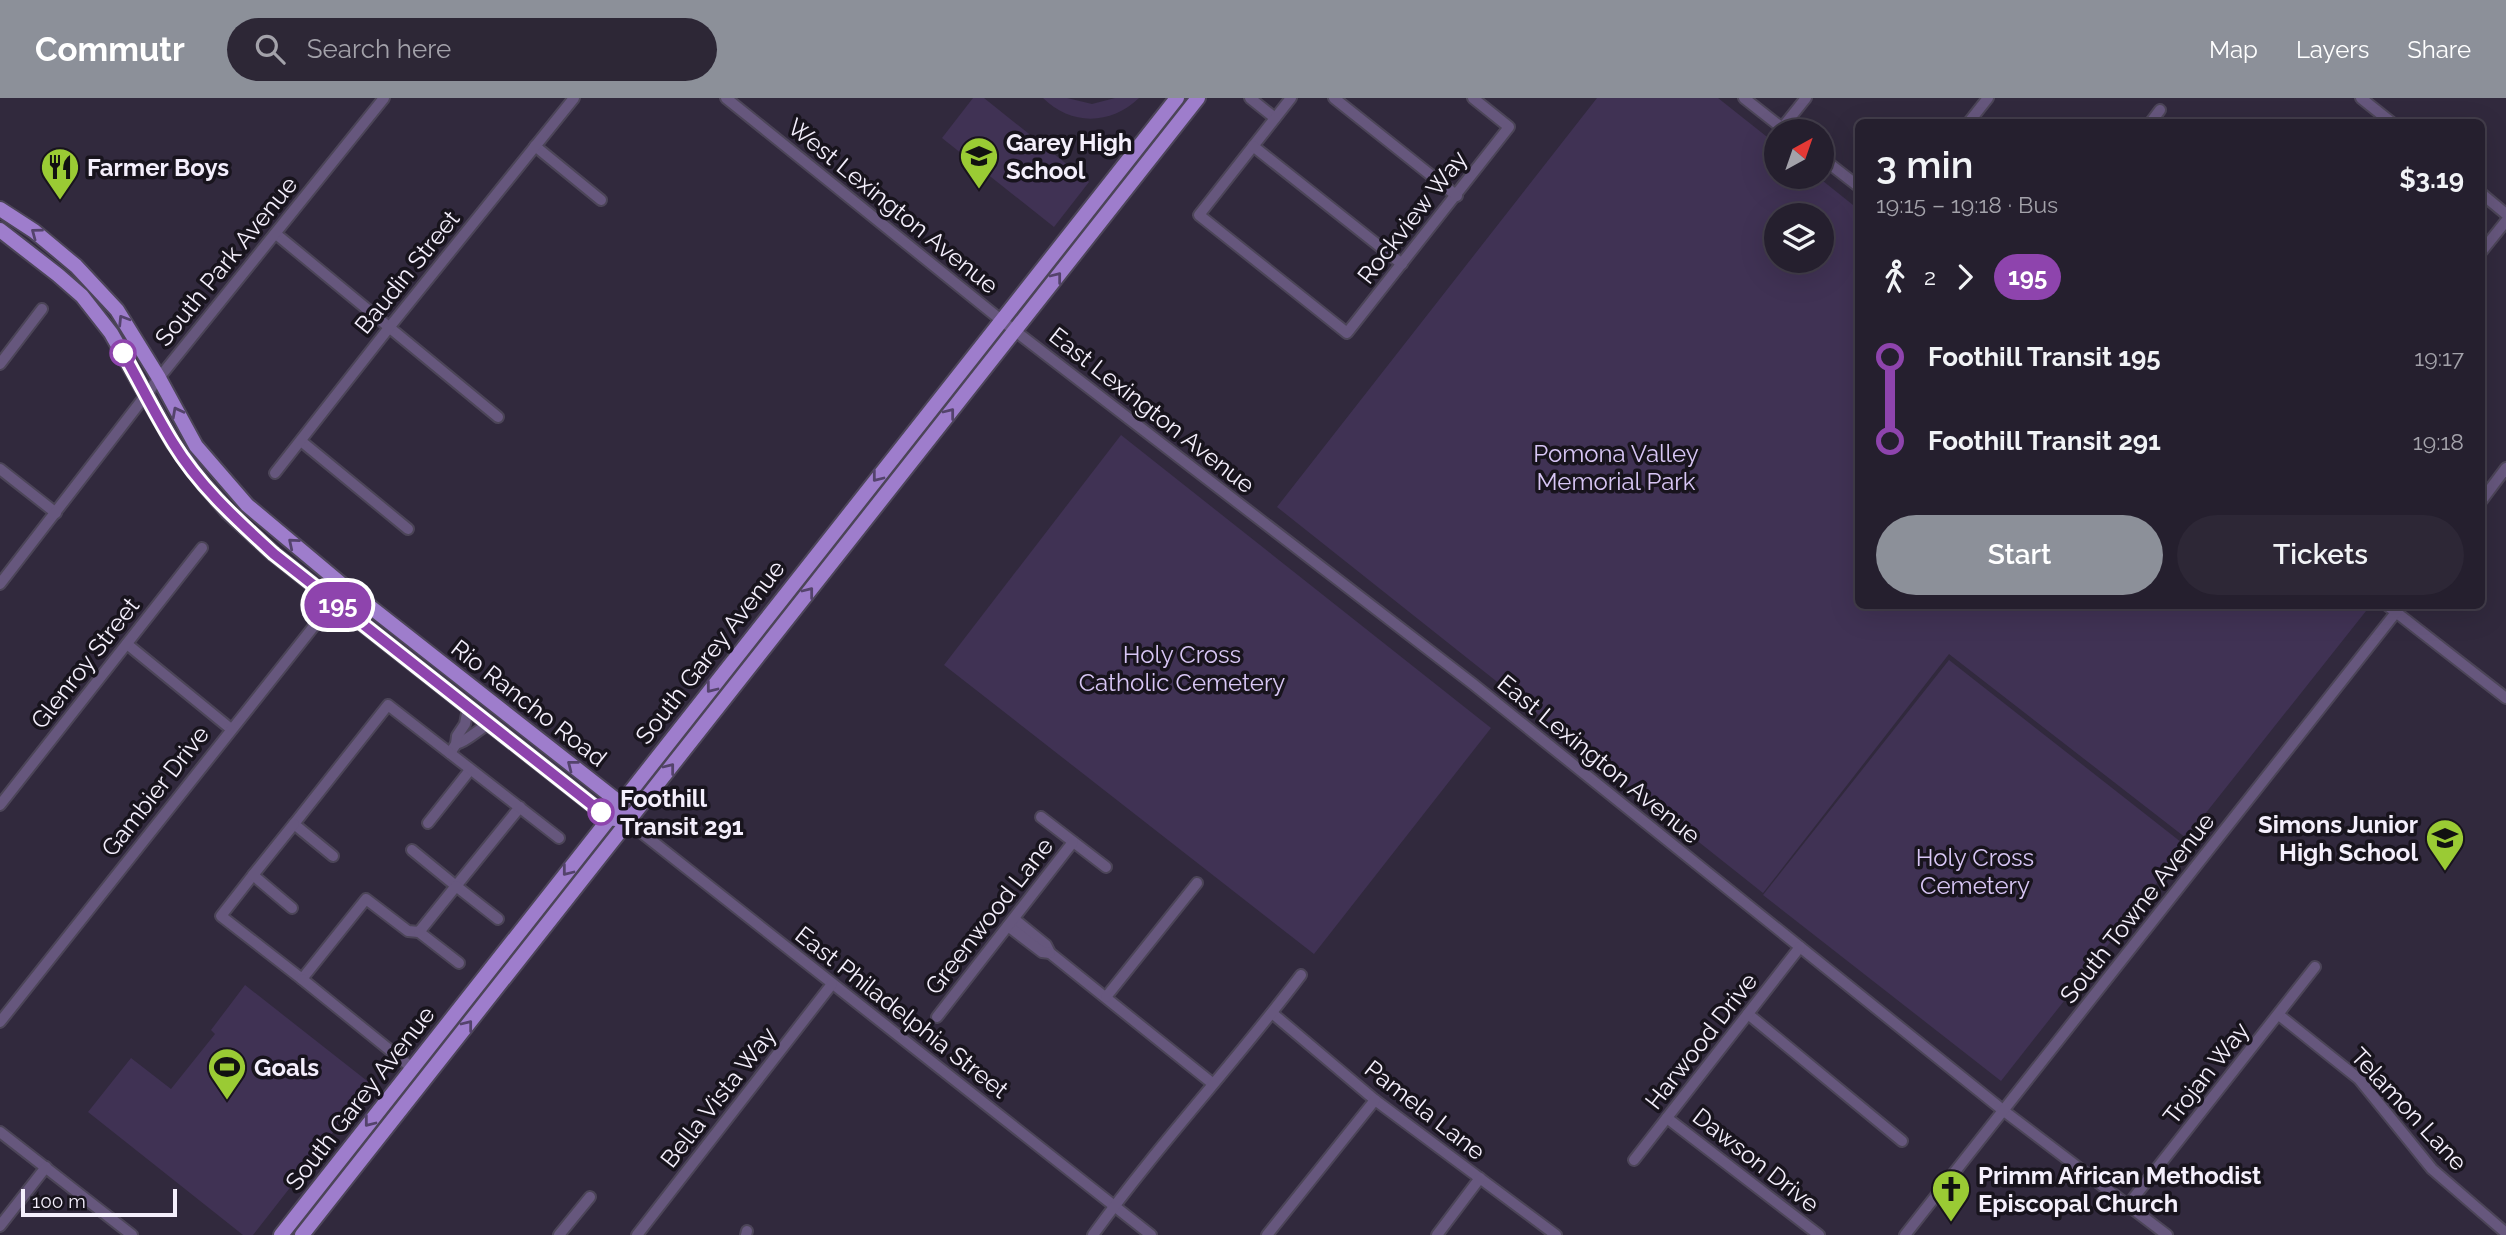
<!DOCTYPE html>
<meta charset="utf-8">
<style>
body{margin:0;font-family:Raleway,sans-serif;background:#2d2736;color:#f1f3f6;height:100vh;display:flex;flex-direction:column;font-size:26px;white-space:nowrap}
*{box-sizing:border-box;margin:0}
p{font-size:23px;color:#a3a2aa}
.icon{flex:none;width:38px;height:38px;fill:none;stroke:currentColor;stroke-width:2;stroke-linecap:round;stroke-linejoin:round}
.map{position:relative;flex:1;overflow:hidden}
.sheet{position:absolute;left:1855px;top:21px;width:630px;height:490px;display:flex;flex-direction:column;background:#251f2e;border-radius:10px;box-shadow:0 7px 28px #0002,0 0 0 2px #423d4a}
.sheet>*{flex:none}
.badge{padding:0 14px;border-radius:23px;font-size:24px;line-height:46px}
.needle{width:46px;rotate:40deg}
.tools{position:absolute;left:1764px;top:21px;display:grid;gap:14px}
.tools a{display:grid;place-items:center;width:70px;height:70px;border-radius:50%;background:#251f2e;box-shadow:0 7px 28px #0002,0 0 0 2px #423d4a;font-size:35px}
.scale{position:absolute;left:21px;bottom:18px;width:156px;box-sizing:border-box;padding-left:7px;border:4px solid #f4effc;border-top:0;font-size:19px;line-height:24px;white-space:nowrap;color:#f4effc;-webkit-text-stroke:5px #18141d;paint-order:stroke}
.map>.badge{position:absolute;translate:-50% -50%;box-shadow:0 0 0 4px #fff}
.legs{display:flex;align-items:center;gap:10px;height:77px;padding:0 21px;font-size:23px}
.legs p{margin-inline-start:auto}
.head{display:flex;align-items:center;justify-content:space-between;height:119px;padding:0 21px}
h1{font-size:38px;font-weight:600;line-height:52px}
.cta{display:flex;gap:14px;margin-top:auto;padding:14px 21px}
.cta a{flex:1;height:80px;border-radius:42px;background:#8c9099;color:#fff;font-size:28px;font-weight:600;line-height:80px;text-align:center}
.cta a+a{background:#2d2736;color:#f1f3f6}
ul{padding:0 21px;list-style:none}
li{display:flex;align-items:center;gap:24px;height:84px;font-size:26px}
li i{display:grid;place-items:center;width:10px;height:100%;margin:0 9px;background:currentColor}
li i::after{content:'';width:18px;height:18px;margin:-9px;border:5px solid;border-radius:50%;background:#251f2e}
li p{margin-inline-start:auto}
li:first-child i{background:linear-gradient(#0000 50%,currentColor 0)}
li:last-child i{background:linear-gradient(currentColor 50%,#0000 0)}
header{display:flex;align-items:center;gap:42px;box-sizing:border-box;height:98px;padding:0 35px;background:#8c9099;color:#fff}
header strong{font-size:33px}
nav{display:flex;gap:38px;margin-inline-start:auto;font-size:24px}
.search{width:490px;height:63px;background:#2d2736;display:flex;align-items:center;gap:18px;box-sizing:border-box;padding:0 24px;border-radius:38px;color:#a3a2aa;font-size:26px}
.map>svg:first-child{display:block}
.green{fill:#403254;fill-rule:evenodd}
.lines{fill:none;stroke-linecap:round;stroke-linejoin:round}
.minor-casing{stroke:#4c4558;stroke-width:14}
.major-casing{stroke:#4c4558;stroke-width:18}
.minor{stroke:#66577d;stroke-width:10}
.major{stroke:#9e7dcc;stroke-width:14}
.oneway{stroke:#54436c}
.line-1-casing{stroke:#fff;stroke-width:16}
.line-1{stroke:#8e44ad;stroke-width:10}
.stop-1-dot{fill:#fff;stroke:#8e44ad;stroke-width:3.5}
.labels{text-anchor:middle;dominant-baseline:central;stroke-width:7;stroke-linejoin:round;paint-order:stroke}
.poi-label{font-size:24px;font-weight:bold;fill:#f4effc;stroke:#18141d;text-anchor:start}
.street-label{font-size:24px;fill:#f4effc;stroke:#18141d}
.park-label{font-size:24px;fill:#d8c6f5;stroke:#18141d}
.stop-label{font-size:24px;font-weight:bold;fill:#f4effc;stroke:#18141d;text-anchor:start}
</style>
<header>
<strong>Commutr</strong>
<div class="search"><svg class="icon" aria-label="search" viewBox="0 0 24 24"><circle cx="10" cy="10" r="6"/><path d="M15 15l6 6"/></svg>Search here</div>
<nav><a>Map</a><a>Layers</a><a>Share</a></nav>
</header>
<div class="map">
<svg width="2506" height="1137" viewBox="0 0 2506 1137">
<rect width="100%" height="100%" fill="#31293d"/>
<g class="green">
<path d="M973,0H984L1089,84L1054,129L942,40Z"/>
<path d="M1043,0H1067L1092,6L1115,0H1139C1111,27 1071,28 1043,0Z"/>
<path d="M1597,0H1718L1776,46V79H1818L1858,111V508H2359L2366,513L2186,740L1949,556L1763,795L1277,409ZM1776,117H1822V163H1776Z"/>
<path d="M1121,337L1491,630L1314,856L944,567Z"/>
<path d="M1949,562L2186,748L2001,983L1763,797Z"/>
<path d="M245,887L371,986L253,1137H243L88,1014L131,960L171,991L215,936L211,932Z"/>
</g>
<g class="lines">
<g class="minor-casing">
<g id="minor">
<path d="M726,0L1001,222L1473,586L2004,1013L2167,1137"/>
<path d="M1250,0L1275,20"/>
<path d="M1291,0L1199,117L1347,235L1509,29L1473,0"/>
<path d="M1334,0L1457,98"/>
<path d="M1744,0L1786,33"/>
<path d="M2361,0L2391,24"/>
<path d="M1969,24L1988,0"/>
<path d="M2151,24L2160,12"/>
<path d="M1782,30L1806,0"/>
<path d="M535,48L601,102"/>
<path d="M1253,48L1402,166"/>
<path d="M1822,60L1858,88"/>
<path d="M2482,96L2506,116"/>
<path d="M276,136L498,319"/>
<path d="M2482,153L2506,123"/>
<path d="M0,266L42,211"/>
<path d="M301,343L408,431"/>
<path d="M0,371L56,415"/>
<path d="M275,375L388,231L574,0"/>
<path d="M2482,402L2506,370"/>
<path d="M0,486L159,280L384,0"/>
<path d="M2388,508L2506,600"/>
<path d="M127,546L231,631"/>
<path d="M456,646C468,643 477,632 489,626"/>
<path d="M450,655L456,646L457,638L465,626L468,610"/>
<path d="M0,707L202,450"/>
<path d="M1041,719L1106,769"/>
<path d="M628,724L1151,1137"/>
<path d="M428,725L470,672"/>
<path d="M412,752L456,788L520,709"/>
<path d="M333,758L294,726L388,607L559,740"/>
<path d="M253,777L221,818L302,881L366,801L408,833L419,834L456,788L498,821"/>
<path d="M292,810L253,777L294,726"/>
<path d="M1014,821L1046,847L1050,855L1212,985"/>
<path d="M1008,828L1042,854L1050,855"/>
<path d="M419,834L459,865"/>
<path d="M302,881L412,970"/>
<path d="M1106,899L1197,785"/>
<path d="M1272,915L1375,1002L1556,1137"/>
<path d="M1748,916L1902,1043"/>
<path d="M2279,917L2359,981L2432,1071L2506,1135"/>
<path d="M937,919L1073,744"/>
<path d="M0,924L345,489"/>
<path d="M1667,1020L1819,1137"/>
<path d="M0,1034L132,1137"/>
<path d="M1634,1062L1800,849"/>
<path d="M2128,1107L2315,869"/>
<path d="M0,1128L46,1069"/>
<path d="M559,1137L590,1099"/>
<path d="M637,1137L832,886"/>
<path d="M746,1137L747,1133"/>
<path d="M1093,1137C1158,1047 1234,966 1301,877"/>
<path d="M1267,1137L1375,1002"/>
<path d="M1437,1137L1480,1080"/>
<path d="M1905,1137L2401,508"/>
</g>
</g>
<g class="major-casing">
<g id="major">
<path d="M0,111L34,133L76,168L117,212L159,280L196,348L247,407L345,489L620,705L623,713"/>
<path d="M0,132L58,177L82,198L111,235L174,346L203,385L228,414L274,456L609,720L616,721"/>
<path d="M281,1137L1177,0"/>
<path d="M302,1137L1198,0"/>
</g>
</g>
<use href="#minor" class="minor"/>
<use href="#major" class="major"/>
</g>
<defs><path id="oneway-chevron" d="M-2-3.5L2.5 0L-2 3.5" fill="none" stroke-width="1.6" stroke-linecap="round" stroke-linejoin="round" transform="scale(1.75)"/></defs>
<g class="oneway">
<use href="#oneway-chevron" transform="translate(36 135) rotate(-143)"/>
<use href="#oneway-chevron" transform="translate(1057 179) rotate(-52)"/>
<use href="#oneway-chevron" transform="translate(123 222) rotate(-122)"/>
<use href="#oneway-chevron" transform="translate(177 314) rotate(-118)"/>
<use href="#oneway-chevron" transform="translate(950 315) rotate(-52)"/>
<use href="#oneway-chevron" transform="translate(877 379) rotate(128)"/>
<use href="#oneway-chevron" transform="translate(293 445) rotate(-140)"/>
<use href="#oneway-chevron" transform="translate(809 494) rotate(-52)"/>
<use href="#oneway-chevron" transform="translate(711 590) rotate(128)"/>
<use href="#oneway-chevron" transform="translate(572 667) rotate(-142)"/>
<use href="#oneway-chevron" transform="translate(670 670) rotate(-52)"/>
<use href="#oneway-chevron" transform="translate(567 773) rotate(128)"/>
<use href="#oneway-chevron" transform="translate(468 927) rotate(-52)"/>
<use href="#oneway-chevron" transform="translate(369 1024) rotate(128)"/>
</g>
<g class="lines">
<g class="line-1-casing">
<path id="line-1" d="M123,255C140,285 155,316 173,345C199,388 237,422 274,456L601,714"/>
</g>
<use href="#line-1" class="line-1"/>
</g>
<defs>
<g id="school-pin" transform="scale(2.0125)"><path d="M0 17L-7.5 6A9.5 9.5 0 1 1 7.5 6Z" fill="#9acb34" stroke="#18141d"/><path d="M0-5L7-2L0 1L-7-2ZM-4 1L0 2.5L4 1V4Q0 6-4 4Z" fill="#111"/></g>
<g id="restaurant-pin" transform="scale(2.0125)"><path d="M0 17L-7.5 6A9.5 9.5 0 1 1 7.5 6Z" fill="#9acb34" stroke="#18141d"/><path d="M-5-6h1v4h1v-4h1v4h1v-4h1v5L-1.5 .5V6h-2V.5L-5-1ZM5-6V6H3V1.5H1.5Q1.5-4 5-6Z" fill="#111"/></g>
<g id="stadium-pin" transform="scale(2.0125)"><path d="M0 17L-7.5 6A9.5 9.5 0 1 1 7.5 6Z" fill="#9acb34" stroke="#18141d"/><path d="M0-5a6.5 5 0 1 0 0 10a6.5 5 0 1 0 0-10ZM-3.5-1.8h7v3.6h-7Z" fill="#111"/></g>
<g id="church-pin" transform="scale(2.0125)"><path d="M0 17L-7.5 6A9.5 9.5 0 1 1 7.5 6Z" fill="#9acb34" stroke="#18141d"/><path d="M-1.2-6h2.4v3.5h3.3v2.4h-3.3V6h-2.4V-.1h-3.3v-2.4h3.3Z" fill="#111"/></g>
</defs>
<g fill-rule="evenodd">
<use href="#school-pin" x="979" y="58"/>
<use href="#restaurant-pin" x="60" y="69"/>
<use href="#school-pin" x="2445" y="740"/>
<use href="#stadium-pin" x="227" y="969"/>
<use href="#church-pin" x="1951" y="1091"/>
</g>
<g class="stop-1-dot">
<circle cx="123" cy="255" r="12"/>
<circle cx="601" cy="714" r="12"/>
</g>
<g class="labels">
<g class="poi-label">
<text x="1006" y="44">Garey High<tspan x="1006" dy="28">School</tspan></text>
<text x="87" y="69">Farmer Boys</text>
<text x="2418" y="726" text-anchor="end">Simons Junior<tspan x="2418" dy="28">High School</tspan></text>
<text x="254" y="969">Goals</text>
<text x="1978" y="1077">Primm African Methodist<tspan x="1978" dy="28">Episcopal Church</tspan></text>
</g>
<g class="street-label">
<text transform="translate(893 108) rotate(39)">West Lexington Avenue</text>
<text transform="translate(1412 119) rotate(-52)">Rockview Way</text>
<text transform="translate(226 163) rotate(-51)">South Park Avenue</text>
<text transform="translate(407 174) rotate(-51)">Baudin Street</text>
<text transform="translate(1152 312) rotate(38)">East Lexington Avenue</text>
<text transform="translate(710 554) rotate(-52)">South Garey Avenue</text>
<text transform="translate(85 565) rotate(-52)">Glenroy Street</text>
<text transform="translate(529 605) rotate(38)">Rio Rancho Road</text>
<text transform="translate(1599 661) rotate(39)">East Lexington Avenue</text>
<text transform="translate(155 693) rotate(-52)">Gambier Drive</text>
<text transform="translate(2137 810) rotate(-52)">South Towne Avenue</text>
<text transform="translate(989 818) rotate(-52)">Greenwood Lane</text>
<text transform="translate(902 914) rotate(38)">East Philadelphia Street</text>
<text transform="translate(1701 943) rotate(-52)">Harwood Drive</text>
<text transform="translate(2206 975) rotate(-52)">Trojan Way</text>
<text transform="translate(718 999) rotate(-52)">Bella Vista Way</text>
<text transform="translate(360 1000) rotate(-52)">South Garey Avenue</text>
<text transform="translate(2409 1011) rotate(47)">Telamon Lane</text>
<text transform="translate(1425 1012) rotate(38)">Pamela Lane</text>
<text transform="translate(1756 1062) rotate(38)">Dawson Drive</text>
</g>
<g class="park-label">
<text x="1616" y="355">Pomona Valley<tspan x="1616" dy="28">Memorial Park</tspan></text>
<text x="1182" y="556">Holy Cross<tspan x="1182" dy="28">Catholic Cemetery</tspan></text>
<text x="1975" y="759">Holy Cross<tspan x="1975" dy="28">Cemetery</tspan></text>
</g>
<g class="stop-label">
<text x="620" y="700">Foothill<tspan x="620" dy="28">Transit 291</tspan></text>
</g>
</g>
</svg>
<div class="tools">
<a><svg class="needle" viewBox="-14 -14 28 28"><path d="M0-13l5 13h-10z" fill="#e53935"/><path d="M0 13l5-13h-10z" fill="#a3a2aa"/></svg></a>
<a><svg class="icon" aria-label="layers" viewBox="0 0 24 24"><path d="M12 4l9 5-9 5-9-5zM3 14l9 5 9-5"/></svg></a>
</div>
<div class="scale">100 m</div>
<b class="badge" style="left:338px;top:507px;background:#8e44ad;color:#fff">195</b>
<section class="sheet">
<div class="head"><div><h1>3 min</h1><p>19:15 – 19:18 · Bus</p></div><b>$3.19</b></div>
<div class="legs"><svg class="icon" aria-label="walk" viewBox="0 0 24 24"><circle cx="13" cy="4" r="2"/><path d="M13 8l-2 6 4 7M11 14l-3 7M7 12l3-4h3l4 4"/></svg>2<svg class="icon" aria-label="forward" viewBox="0 0 24 24"><path d="M9 5l7 7-7 7"/></svg><b class="badge" style="background:#8e44ad;color:#fff">195</b></div>
<ul>
<li><i style="color:#8e44ad"></i><b>Foothill Transit 195</b><p>19:17</p></li>
<li><i style="color:#8e44ad"></i><b>Foothill Transit 291</b><p>19:18</p></li>
</ul>
<div class="cta"><a>Start</a><a>Tickets</a></div>
</section>
</div>
